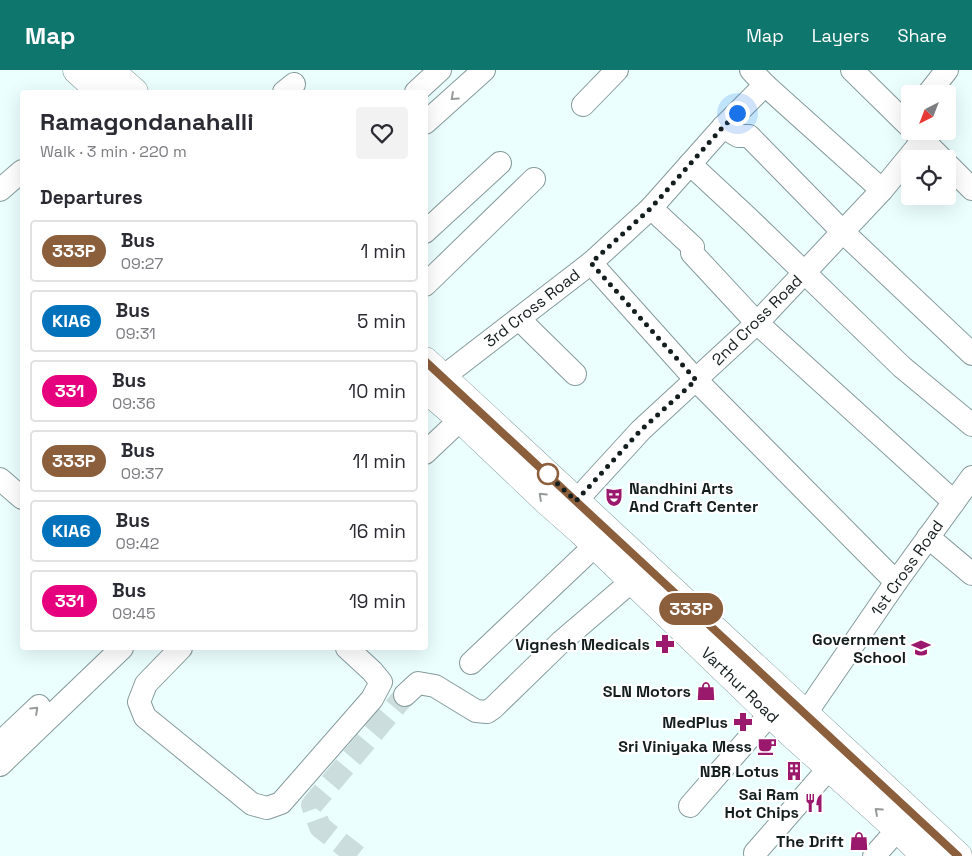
<!DOCTYPE html>
<meta charset="utf-8">
<style>
body{margin:0;font-family:"Space Grotesk",sans-serif;background:#f2f2f3;color:#2b2b33;height:100vh;display:flex;flex-direction:column;font-size:19px;white-space:nowrap}
*{box-sizing:border-box;margin:0}
p{font-size:16px;color:#7c7c81}
.icon{flex:none;width:28px;height:28px;fill:none;stroke:currentColor;stroke-width:2;stroke-linecap:round;stroke-linejoin:round}
.map{position:relative;flex:1;overflow:hidden}
.sheet{position:absolute;left:20px;top:20px;width:408px;height:560px;display:flex;flex-direction:column;background:#fff;border-radius:5px;box-shadow:0 5px 20px #0002}
.sheet>*{flex:none}
.badge{padding:0 10px;border-radius:16px;font-size:18px;line-height:32px}
.needle{width:32px;rotate:222deg}
.controls{position:absolute;left:901px;top:15px;display:grid;gap:10px}
.controls a{display:grid;place-items:center;width:55px;height:55px;border-radius:5px;background:#fff;box-shadow:0 5px 20px #0002;font-size:25px}
.you{position:absolute;width:25px;height:25px;margin:-12px;border:4px solid #fff;border-radius:50%;background:#1a73e8;box-shadow:0 0 0 8px #1a73e833}
.map>.badge{position:absolute;translate:-50% -50%;box-shadow:0 0 0 2px #fff}
h2{padding:0 20px;font-size:19px;line-height:45px}
.round{display:grid;place-items:center;flex:none;width:52px;height:52px;border-radius:5px;background:#f2f2f3}
.headline{display:flex;align-items:center;justify-content:space-between;height:85px;padding:0 20px}
h1{font-size:24px;font-weight:700;line-height:38px}
ul{padding:0;list-style:none}
li{display:flex;align-items:center;gap:15px;height:62px;margin:0 10px 8px;padding:0 10px;border:2px solid #e1e1e2;border-radius:5px}
li div{flex:1}
li b{display:block;font-size:19px}
li em{font-style:normal}
li .badge{min-width:55px;font-weight:700;text-align:center}
header{display:flex;align-items:center;gap:30px;box-sizing:border-box;height:70px;padding:0 25px;background:#0f766e;color:#fff}
header strong{font-size:24px}
nav{display:flex;gap:28px;margin-inline-start:auto;font-size:18px}
.map>svg:first-child{display:block}
.lines{fill:none;stroke-linecap:round;stroke-linejoin:round}
.minor-tunnel{stroke:#cdd;stroke-width:22;stroke-dasharray:22 11;stroke-linecap:butt}
.minor-casing{stroke:#859a9b;stroke-width:24}
.major-casing{stroke:#859a9b;stroke-width:29}
.minor{stroke:#fff;stroke-width:22}
.major{stroke:#fff;stroke-width:28}
.oneway{stroke:#969a9a}
.line-casing{stroke:#fff;stroke-width:11}
.line{stroke:#8b5e3c;stroke-width:8}
.walk{stroke:#151e1e;stroke-width:5;stroke-dasharray:0 9}
.stop-dot{fill:#fff;stroke:#8b5e3c;stroke-width:2.5}
.labels{text-anchor:middle;dominant-baseline:central;stroke-width:4.5;stroke-linejoin:round;paint-order:stroke}
.street-label{font-size:16px;fill:#151e1e;stroke:#fff}
.poi-label{font-size:16px;font-weight:bold;fill:#151e1e;stroke:#fff;text-anchor:end}
</style>
<header>
<strong>Map</strong>
<nav><a>Map</a><a>Layers</a><a>Share</a></nav>
</header>
<div class="map">
<svg width="972" height="786" viewBox="0 0 972 786">
<rect width="100%" height="100%" fill="#ecffff"/>
<g class="lines">
<path class="minor-tunnel" d="M357,786L320,757L312,735L405,625"/>
<g class="minor-casing">
<g id="minor">
<path d="M751,0L765,15L882,120"/>
<path d="M852,0L910,57"/>
<path d="M284,22L294,14"/>
<path d="M416,22L440,0"/>
<path d="M928,24L947,0"/>
<path d="M583,35L617,0"/>
<path d="M425,53L484,0"/>
<path d="M723,57L738,66H749L843,162L972,284"/>
<path d="M914,61L942,89"/>
<path d="M690,94L748,148L902,297L972,355"/>
<path d="M948,95L972,119"/>
<path d="M0,120L22,101"/>
<path d="M651,138L693,177L692,183L757,253L954,432"/>
<path d="M425,162L500,93"/>
<path d="M591,193L696,310L896,512"/>
<path d="M425,215L534,109"/>
<path d="M519,249L575,304"/>
<path d="M443,307L591,193L651,138L723,57L765,15"/>
<path d="M425,383L461,349"/>
<path d="M0,409L22,428"/>
<path d="M564,444L641,360L757,253L882,120L923,70"/>
<path d="M928,467L972,504"/>
<path d="M181,578L146,614L139,632L145,647L252,734L267,738L281,733L372,629L381,612L372,601L347,578"/>
<path d="M471,593L585,485L595,474"/>
<path d="M405,625L418,613L435,616L476,641L487,642L493,638L562,571L632,511"/>
<path d="M794,657L813,633L896,512L972,407"/>
<path d="M0,673L39,636"/>
<path d="M0,695L122,578"/>
<path d="M690,736L763,652L769,642"/>
<path d="M755,783L830,697"/>
<path d="M874,786L898,759"/>
</g>
</g>
<g class="major-casing">
<g id="major">
<path d="M77,0L101,22"/>
<path d="M109,0L134,22"/>
<path d="M425,291L958,786"/>
<path d="M425,318L461,349L547,431L581,461L790,662L898,759L926,786"/>
</g>
</g>
<use href="#minor" class="minor"/>
<use href="#major" class="major"/>
</g>
<defs><path id="oneway-chevron" d="M-2-3.5L2.5 0L-2 3.5" fill="none" stroke-width="1.6" stroke-linecap="round" stroke-linejoin="round" transform="scale(1.25)"/></defs>
<g class="oneway">
<use href="#oneway-chevron" transform="translate(454 27) rotate(138)"/>
<use href="#oneway-chevron" transform="translate(542 426) rotate(-137)"/>
<use href="#oneway-chevron" transform="translate(35 640) rotate(-43)"/>
<use href="#oneway-chevron" transform="translate(878 741) rotate(-138)"/>
</g>
<g class="lines">
<g class="line-casing">
<path id="line" d="M425,291L958,786"/>
</g>
<use href="#line" class="line"/>
<path class="walk" d="M548,404L546,403L576,431L641,360L696,310L591,193L651,138L723,57L737,43"/>
</g>
<defs>
<g id="theatre-bare" transform="scale(1.5)"><path d="M-5-5.5Q0-4 5-5.5V0Q5 5 0 6Q-5 5-5 0ZM-3.3-2.5H-1v1.5H-3.3ZM1-2.5H3.3v1.5H1ZM-2.8 1Q0 5.5 2.8 1Z" fill="#9b196c" stroke="#fff" stroke-width="2.5" paint-order="stroke"/></g>
<g id="pharmacy-bare" transform="scale(1.5)"><path d="M-2-6h4v4h4v4h-4v4h-4v-4h-4v-4h4Z" fill="#9b196c" stroke="#fff" stroke-width="2.5" paint-order="stroke"/></g>
<g id="school-bare" transform="scale(1.5)"><path d="M0-5L7-2L0 1L-7-2ZM-4 1L0 2.5L4 1V4Q0 6-4 4Z" fill="#9b196c" stroke="#fff" stroke-width="2.5" paint-order="stroke"/></g>
<g id="shop-bare" transform="scale(1.5)"><path d="M-5-2.5h2.3a2.7 3.5 0 0 1 5.4 0H5L5.5 6h-11ZM-1.5-2.5h3a1.5 2.3 0 0 0-3 0Z" fill="#9b196c" stroke="#fff" stroke-width="2.5" paint-order="stroke"/></g>
<g id="cafe-bare" transform="scale(1.5)"><path d="M-5.5-4.5H6V0H3Q3 3.5 0 3.5H-2.5Q-5.5 3.5-5.5 0ZM3-3.2v2h1.7v-2ZM-6 4.5H4V6H-6Z" fill="#9b196c" stroke="#fff" stroke-width="2.5" paint-order="stroke"/></g>
<g id="building-bare" transform="scale(1.5)"><path d="M-4-6H4V6H1V3H-1V6H-4ZM-2.5-4.3h1.7v1.8h-1.7ZM.8-4.3h1.7v1.8H.8ZM-2.5-1h1.7V.8h-1.7ZM.8-1h1.7V.8H.8Z" fill="#9b196c" stroke="#fff" stroke-width="2.5" paint-order="stroke"/></g>
<g id="restaurant-bare" transform="scale(1.5)"><path d="M-5-6h1v4h1v-4h1v4h1v-4h1v5L-1.5 .5V6h-2V.5L-5-1ZM5-6V6H3V1.5H1.5Q1.5-4 5-6Z" fill="#9b196c" stroke="#fff" stroke-width="2.5" paint-order="stroke"/></g>
</defs>
<g fill-rule="evenodd">
<use href="#theatre-bare" x="614" y="427"/>
<use href="#pharmacy-bare" x="665" y="574"/>
<use href="#school-bare" x="921" y="578"/>
<use href="#shop-bare" x="706" y="621"/>
<use href="#pharmacy-bare" x="743" y="652"/>
<use href="#cafe-bare" x="767" y="676"/>
<use href="#building-bare" x="794" y="701"/>
<use href="#restaurant-bare" x="814" y="733"/>
<use href="#shop-bare" x="859" y="771"/>
</g>
<circle class="stop-dot" cx="548" cy="404" r="10"/>
<g class="labels">
<g class="street-label">
<text transform="translate(532 238) rotate(-38)">3rd Cross Road</text>
<text transform="translate(757 250) rotate(-45)">2nd Cross Road</text>
<text transform="translate(907 498) rotate(-55)">1st Cross Road</text>
<text transform="translate(740 615) rotate(44)">Varthur Road</text>
</g>
<g class="poi-label">
<text x="629" y="418" text-anchor="start">Nandhini Arts<tspan x="629" dy="18">And Craft Center</tspan></text>
<text x="906" y="569">Government<tspan x="906" dy="18">School</tspan></text>
<text x="650" y="574">Vignesh Medicals</text>
<text x="691" y="621">SLN Motors</text>
<text x="728" y="652">MedPlus</text>
<text x="752" y="676">Sri Viniyaka Mess</text>
<text x="779" y="701">NBR Lotus</text>
<text x="799" y="724">Sai Ram<tspan x="799" dy="18">Hot Chips</tspan></text>
<text x="844" y="771">The Drift</text>
</g>
</g>
</svg>
<div class="controls">
<a><svg class="needle" viewBox="-14 -14 28 28"><path d="M0-13l5 13h-10z" fill="#e53935"/><path d="M0 13l5-13h-10z" fill="#7c7c81"/></svg></a>
<a><svg class="icon" aria-label="locate" viewBox="0 0 24 24"><circle cx="12" cy="12" r="6"/><path d="M12 2v4M12 18v4M2 12h4M18 12h4"/></svg></a>
</div>
<div class="you" style="left:737px;top:43px"></div>
<b class="badge" style="left:691px;top:539px;background:#8b5e3c;color:#fff">333P</b>
<section class="sheet">
<div class="headline"><div><h1>Ramagondanahalli</h1><p>Walk · 3 min · 220 m</p></div><a class="round"><svg class="icon" aria-label="heart" viewBox="0 0 24 24"><path d="M12 20l-8-8c-3-5 5-10 8-4 3-6 11-1 8 4z"/></svg></a></div>
<h2>Departures</h2>
<ul>
<li><span class="badge" style="background:#8b5e3c;color:#fff">333P</span><div><b>Bus</b><p>09:27</p></div><em>1 min</em></li>
<li><span class="badge" style="background:#0072bc;color:#fff">KIA6</span><div><b>Bus</b><p>09:31</p></div><em>5 min</em></li>
<li><span class="badge" style="background:#e6007e;color:#fff">331</span><div><b>Bus</b><p>09:36</p></div><em>10 min</em></li>
<li><span class="badge" style="background:#8b5e3c;color:#fff">333P</span><div><b>Bus</b><p>09:37</p></div><em>11 min</em></li>
<li><span class="badge" style="background:#0072bc;color:#fff">KIA6</span><div><b>Bus</b><p>09:42</p></div><em>16 min</em></li>
<li><span class="badge" style="background:#e6007e;color:#fff">331</span><div><b>Bus</b><p>09:45</p></div><em>19 min</em></li>
</ul>
</section>
</div>
